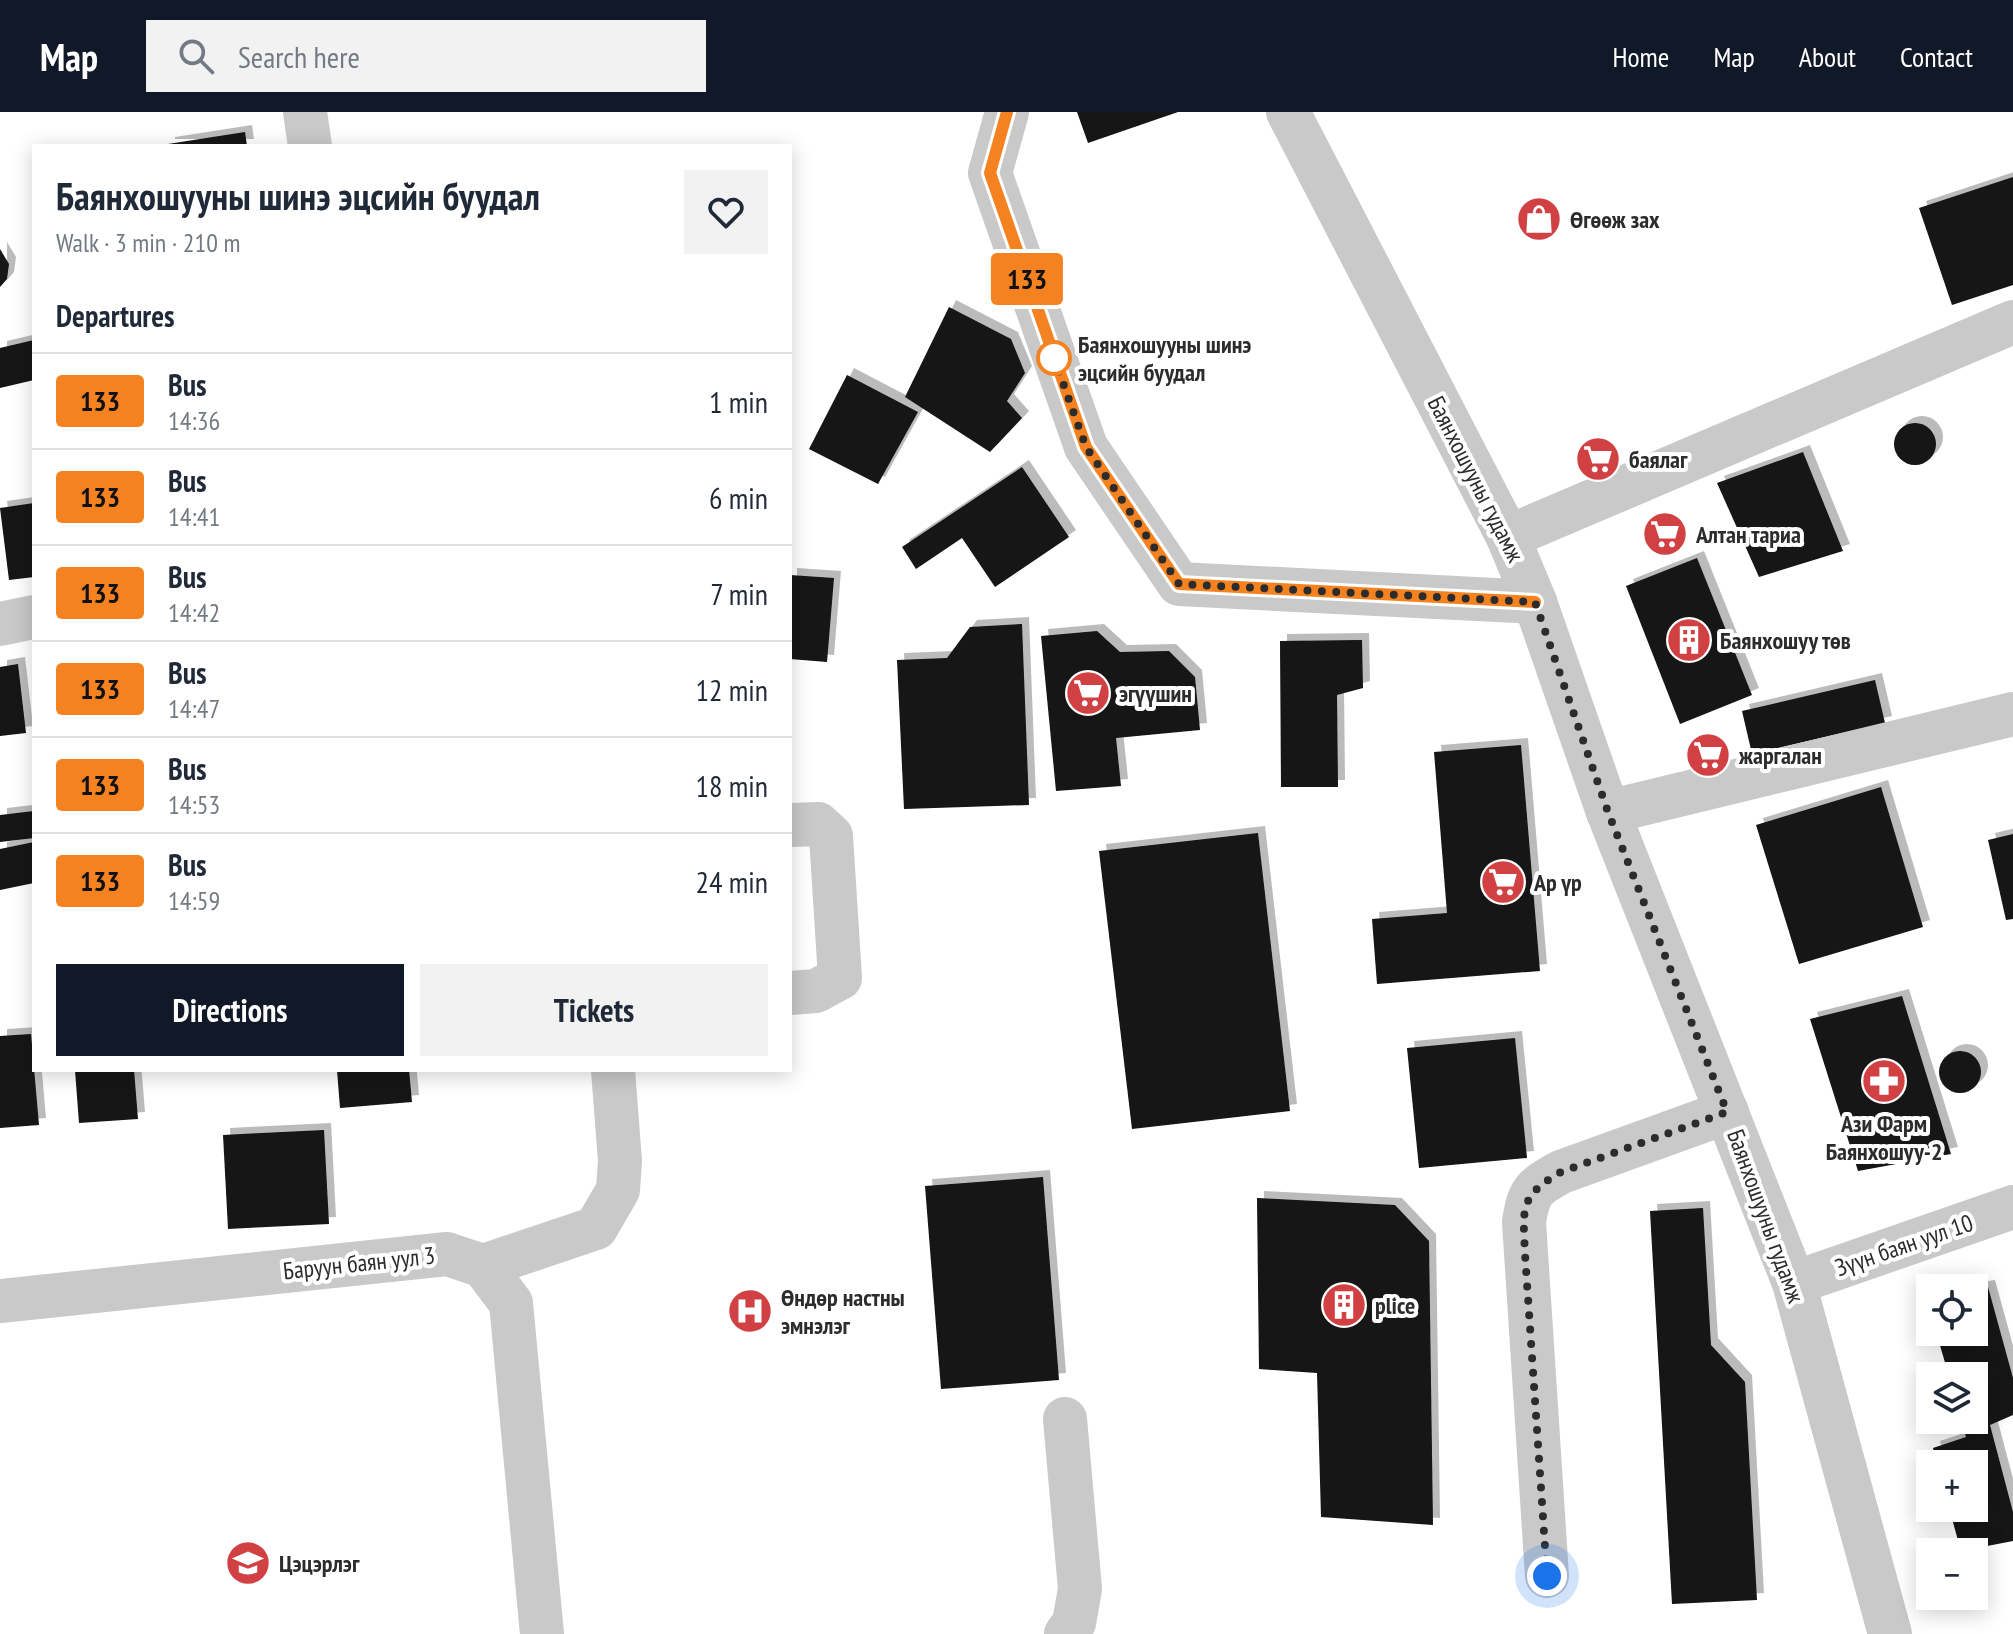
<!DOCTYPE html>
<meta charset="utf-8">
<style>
body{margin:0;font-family:"PT Sans Narrow",sans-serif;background:#f2f2f3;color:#1f2937;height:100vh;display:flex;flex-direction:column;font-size:30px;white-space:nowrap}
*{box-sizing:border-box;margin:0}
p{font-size:26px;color:#747a83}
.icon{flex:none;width:44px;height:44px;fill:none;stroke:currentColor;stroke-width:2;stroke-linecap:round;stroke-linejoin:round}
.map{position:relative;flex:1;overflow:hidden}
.details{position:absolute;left:32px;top:32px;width:760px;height:928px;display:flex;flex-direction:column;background:#fff;border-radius:0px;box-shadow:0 4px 20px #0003}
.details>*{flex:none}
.badge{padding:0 16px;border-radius:6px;font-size:28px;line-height:52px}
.fabs{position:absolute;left:1916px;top:1162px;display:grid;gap:16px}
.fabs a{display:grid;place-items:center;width:72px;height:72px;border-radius:0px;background:#fff;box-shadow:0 4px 20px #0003;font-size:40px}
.you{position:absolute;width:40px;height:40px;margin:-20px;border:6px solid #fff;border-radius:50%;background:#1a73e8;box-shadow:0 0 0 12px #1a73e833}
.map>.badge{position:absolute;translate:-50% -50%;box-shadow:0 0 0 4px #fff}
h2{padding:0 24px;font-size:30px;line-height:72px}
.round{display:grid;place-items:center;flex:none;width:84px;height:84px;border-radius:0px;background:#f2f2f3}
.head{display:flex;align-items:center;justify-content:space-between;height:136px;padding:0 24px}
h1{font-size:38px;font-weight:800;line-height:60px}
.button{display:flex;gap:16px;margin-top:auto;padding:16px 24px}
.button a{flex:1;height:92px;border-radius:0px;background:#111827;color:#fff;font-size:32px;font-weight:800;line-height:92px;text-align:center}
.button a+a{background:#f2f2f3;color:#1f2937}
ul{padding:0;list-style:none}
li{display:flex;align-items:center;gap:24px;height:96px;padding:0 24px;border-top:2px solid #e0e1e3}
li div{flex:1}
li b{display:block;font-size:30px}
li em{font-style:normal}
li .badge{min-width:88px;font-weight:700;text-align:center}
header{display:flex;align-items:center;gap:48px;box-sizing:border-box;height:112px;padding:0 40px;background:#111827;color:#fff}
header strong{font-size:38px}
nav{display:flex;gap:44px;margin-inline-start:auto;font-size:28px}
.search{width:560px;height:72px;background:#f2f2f3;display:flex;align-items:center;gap:20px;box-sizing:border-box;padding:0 28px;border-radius:0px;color:#747a83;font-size:30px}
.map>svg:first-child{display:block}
.building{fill:#131313;filter:url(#shadow)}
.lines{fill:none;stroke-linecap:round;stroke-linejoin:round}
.minor{stroke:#c9c9c9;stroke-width:44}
.line-casing{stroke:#fff;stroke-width:18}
.line{stroke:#f58220;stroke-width:12}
.walk{stroke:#2c2c2c;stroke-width:8;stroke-dasharray:0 14.4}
.stop-dot{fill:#fff;stroke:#f58220;stroke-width:4}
.labels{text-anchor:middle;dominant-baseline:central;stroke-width:8;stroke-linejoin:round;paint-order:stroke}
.poi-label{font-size:24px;font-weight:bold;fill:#2c2c2c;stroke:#fff;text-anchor:start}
.stop-label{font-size:24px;font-weight:bold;fill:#2c2c2c;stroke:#fff;text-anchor:start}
.street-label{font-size:24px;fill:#2c2c2c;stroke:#fff}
</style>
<header>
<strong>Map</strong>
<div class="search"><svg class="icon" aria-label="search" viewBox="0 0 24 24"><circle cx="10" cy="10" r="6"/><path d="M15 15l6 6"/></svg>Search here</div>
<nav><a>Home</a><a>Map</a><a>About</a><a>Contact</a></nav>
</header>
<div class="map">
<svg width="2013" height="1522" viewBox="0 0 2013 1522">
<defs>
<filter id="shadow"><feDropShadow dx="7" dy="-7" stdDeviation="0" flood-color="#0004"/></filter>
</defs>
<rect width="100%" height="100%" fill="#fff"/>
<g class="building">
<path d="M1077,0H1178L1088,31Z"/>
<path d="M245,20L247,34H168V32Z"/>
<path d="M2013,65V173L1952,193L1919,96Z"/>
<path d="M0,137L9,152L7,167L0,175Z"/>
<path d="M949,195L1011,227L1025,261L1007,289L1022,306L990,340L905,285Z"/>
<path d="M34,228V268L0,276V236Z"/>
<path d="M847,263L918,300L878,372L809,337Z"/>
<circle cx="1915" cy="332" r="21"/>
<path d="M1803,340L1843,439L1759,465L1717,371Z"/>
<path d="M1022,355L1069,425L995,475L962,426L916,457L902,435Z"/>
<path d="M34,391V465L9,468L0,396Z"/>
<path d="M1697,446L1752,583L1680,612L1626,474Z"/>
<path d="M790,463L834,466L827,550L790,547Z"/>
<path d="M1022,512L1029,693L904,697L897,548L947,546L970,515Z"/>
<path d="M1097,519L1120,540L1169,539L1195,565L1200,618L1116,626L1121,674L1056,679L1041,524Z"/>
<path d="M1362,528L1363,576L1337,583L1338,675H1281L1280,529Z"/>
<path d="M18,552L26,621L0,624V555Z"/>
<path d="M1875,568L1885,611L1752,642L1742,599Z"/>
<path d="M1521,633L1540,859L1377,872L1372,807L1447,801L1434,640Z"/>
<path d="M1881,675L1923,815L1799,852L1756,713Z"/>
<path d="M34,699V726L0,730V703Z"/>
<path d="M1258,721L1290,999L1132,1017L1099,739Z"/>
<path d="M2013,722V807L2006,808L1988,728Z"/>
<path d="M34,730V771L0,778V737Z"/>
<path d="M1902,884L1951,1042L1858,1059L1810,907Z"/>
<path d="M31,922L39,1013L0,1016V924Z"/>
<path d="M1515,926L1527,1046L1419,1056L1407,936Z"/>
<circle cx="1960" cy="960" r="21"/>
<path d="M75,958H134L138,1007L79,1011Z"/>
<path d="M337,958H409L412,990L340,996Z"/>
<path d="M324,1018L329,1112L228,1117L223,1023Z"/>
<path d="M1043,1065L1059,1268L941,1277L925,1074Z"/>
<path d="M1257,1086L1395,1093L1429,1129L1433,1413L1321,1405L1317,1261L1259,1257Z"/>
<path d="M1703,1096L1711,1233L1745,1270L1757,1488L1672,1492L1650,1099Z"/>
<path d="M1988,1175L2013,1266V1303L1990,1313L2013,1400V1429L1961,1439L1949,1396H1974V1352H1937L1933,1336L1966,1325L1961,1308H1974V1264H1949L1936,1220H1974V1177Z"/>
</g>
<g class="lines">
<g class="minor">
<path d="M305,0L310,34"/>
<path d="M1007,0L990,61L1086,335L1179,472L1535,490"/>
<path d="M1288,0L1508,425L1535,490L1608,700L1794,1171L1890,1522"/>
<path d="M1508,425L2013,210"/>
<path d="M0,512L34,505"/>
<path d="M1608,700L2013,602"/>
<path d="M790,713L818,712L831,724L840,866L816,879L790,881"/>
<path d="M483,1154L596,1116L618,1078L620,1049L613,958"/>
<path d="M1794,1171L2013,1095"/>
<path d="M0,1189L447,1142L483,1154L511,1191L542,1522"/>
<path d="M1065,1307L1080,1477L1074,1511L1066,1522"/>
<path d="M1547,1464L1524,1110C1529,1078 1533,1076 1561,1060L1727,1000"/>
</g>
</g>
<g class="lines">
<g class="line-casing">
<path id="line" d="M1007,0L990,61L1086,335L1179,472L1535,490"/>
</g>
<use href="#line" class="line"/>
<path class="walk" d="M1054,246L1086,335L1179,472L1535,490L1608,700L1727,1000L1561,1060C1519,1084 1523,1096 1525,1142L1547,1464"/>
</g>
<defs>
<g id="shop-disc" transform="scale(2.3)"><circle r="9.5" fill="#d14144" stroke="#fff"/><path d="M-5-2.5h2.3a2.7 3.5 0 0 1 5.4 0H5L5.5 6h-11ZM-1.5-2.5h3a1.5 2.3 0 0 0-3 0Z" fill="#fff"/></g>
<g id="supermarket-disc" transform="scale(2.3)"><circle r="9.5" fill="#d14144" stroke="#fff"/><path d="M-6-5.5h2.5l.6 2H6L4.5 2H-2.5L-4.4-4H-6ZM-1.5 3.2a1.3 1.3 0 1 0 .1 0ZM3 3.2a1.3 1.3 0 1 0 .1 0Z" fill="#fff"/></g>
<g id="building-disc" transform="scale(2.3)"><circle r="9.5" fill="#d14144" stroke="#fff"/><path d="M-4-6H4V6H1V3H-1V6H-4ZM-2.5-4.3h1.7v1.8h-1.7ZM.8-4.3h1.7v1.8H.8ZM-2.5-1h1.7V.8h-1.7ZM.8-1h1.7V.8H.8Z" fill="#fff"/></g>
<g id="pharmacy-disc" transform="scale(2.3)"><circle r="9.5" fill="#d14144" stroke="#fff"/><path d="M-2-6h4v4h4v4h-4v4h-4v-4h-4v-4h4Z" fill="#fff"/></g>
<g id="hospital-disc" transform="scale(2.3)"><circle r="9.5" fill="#d14144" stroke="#fff"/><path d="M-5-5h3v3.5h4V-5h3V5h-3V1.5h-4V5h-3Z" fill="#fff"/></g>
<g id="school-disc" transform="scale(2.3)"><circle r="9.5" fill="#d14144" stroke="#fff"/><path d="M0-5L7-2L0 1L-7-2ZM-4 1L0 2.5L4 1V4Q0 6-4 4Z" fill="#fff"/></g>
</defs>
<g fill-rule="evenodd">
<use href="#shop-disc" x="1539" y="107"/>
<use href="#supermarket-disc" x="1598" y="347"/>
<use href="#supermarket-disc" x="1665" y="422"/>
<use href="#building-disc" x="1689" y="528"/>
<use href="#supermarket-disc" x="1088" y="581"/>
<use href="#supermarket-disc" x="1708" y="643"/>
<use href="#supermarket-disc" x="1503" y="770"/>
<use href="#pharmacy-disc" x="1884" y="969"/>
<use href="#building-disc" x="1344" y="1193"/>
<use href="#hospital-disc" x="750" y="1199"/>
<use href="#school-disc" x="248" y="1451"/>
</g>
<circle class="stop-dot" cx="1054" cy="246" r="16"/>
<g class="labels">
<g class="poi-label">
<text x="1570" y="107">Өгөөж зах</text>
<text x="1629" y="347">баялаг</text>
<text x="1696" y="422">Алтан тариа</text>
<text x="1720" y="528">Баянхошуу төв</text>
<text x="1119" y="581">эгүүшин</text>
<text x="1739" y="643">жаргалан</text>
<text x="1534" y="770">Ар үр</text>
<text x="1884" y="1011" text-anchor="middle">Ази Фарм<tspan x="1884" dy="28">Баянхошуу-2</tspan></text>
<text x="781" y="1185">Өндөр настны<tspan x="781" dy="28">эмнэлэг</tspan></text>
<text x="1375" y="1193">plice</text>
<text x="279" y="1451">Цэцэрлэг</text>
</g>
<g class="stop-label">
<text x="1078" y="232">Баянхошууны шинэ<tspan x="1078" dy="28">эцсийн буудал</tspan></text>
</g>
<g class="street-label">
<text transform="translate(1476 367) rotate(63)">Баянхошууны гудамж</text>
<text transform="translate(1766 1104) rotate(70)">Баянхошууны гудамж</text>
<text transform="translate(1904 1133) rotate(-19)">Зүүн баян уул 10</text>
<text transform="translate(359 1151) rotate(-6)">Баруун баян уул 3</text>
</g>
</g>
</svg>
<div class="fabs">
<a><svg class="icon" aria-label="locate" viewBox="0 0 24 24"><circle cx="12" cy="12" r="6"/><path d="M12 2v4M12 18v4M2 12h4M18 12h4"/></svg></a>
<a><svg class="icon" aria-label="layers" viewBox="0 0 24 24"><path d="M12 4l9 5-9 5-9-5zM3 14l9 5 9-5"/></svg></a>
<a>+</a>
<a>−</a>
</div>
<div class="you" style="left:1547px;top:1464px"></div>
<b class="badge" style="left:1027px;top:167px;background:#f58220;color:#111">133</b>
<section class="details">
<div class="head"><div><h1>Баянхошууны шинэ эцсийн буудал</h1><p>Walk · 3 min · 210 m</p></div><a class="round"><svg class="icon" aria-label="heart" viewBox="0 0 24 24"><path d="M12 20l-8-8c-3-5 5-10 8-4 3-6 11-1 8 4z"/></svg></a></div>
<h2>Departures</h2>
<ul>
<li><span class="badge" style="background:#f58220;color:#111">133</span><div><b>Bus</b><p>14:36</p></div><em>1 min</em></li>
<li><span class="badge" style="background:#f58220;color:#111">133</span><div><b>Bus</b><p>14:41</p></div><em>6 min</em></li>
<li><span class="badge" style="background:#f58220;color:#111">133</span><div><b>Bus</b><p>14:42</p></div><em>7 min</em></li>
<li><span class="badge" style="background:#f58220;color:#111">133</span><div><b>Bus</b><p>14:47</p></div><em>12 min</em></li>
<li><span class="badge" style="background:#f58220;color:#111">133</span><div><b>Bus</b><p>14:53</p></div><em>18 min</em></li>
<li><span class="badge" style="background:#f58220;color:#111">133</span><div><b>Bus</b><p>14:59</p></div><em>24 min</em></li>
</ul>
<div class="button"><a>Directions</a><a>Tickets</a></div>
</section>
</div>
